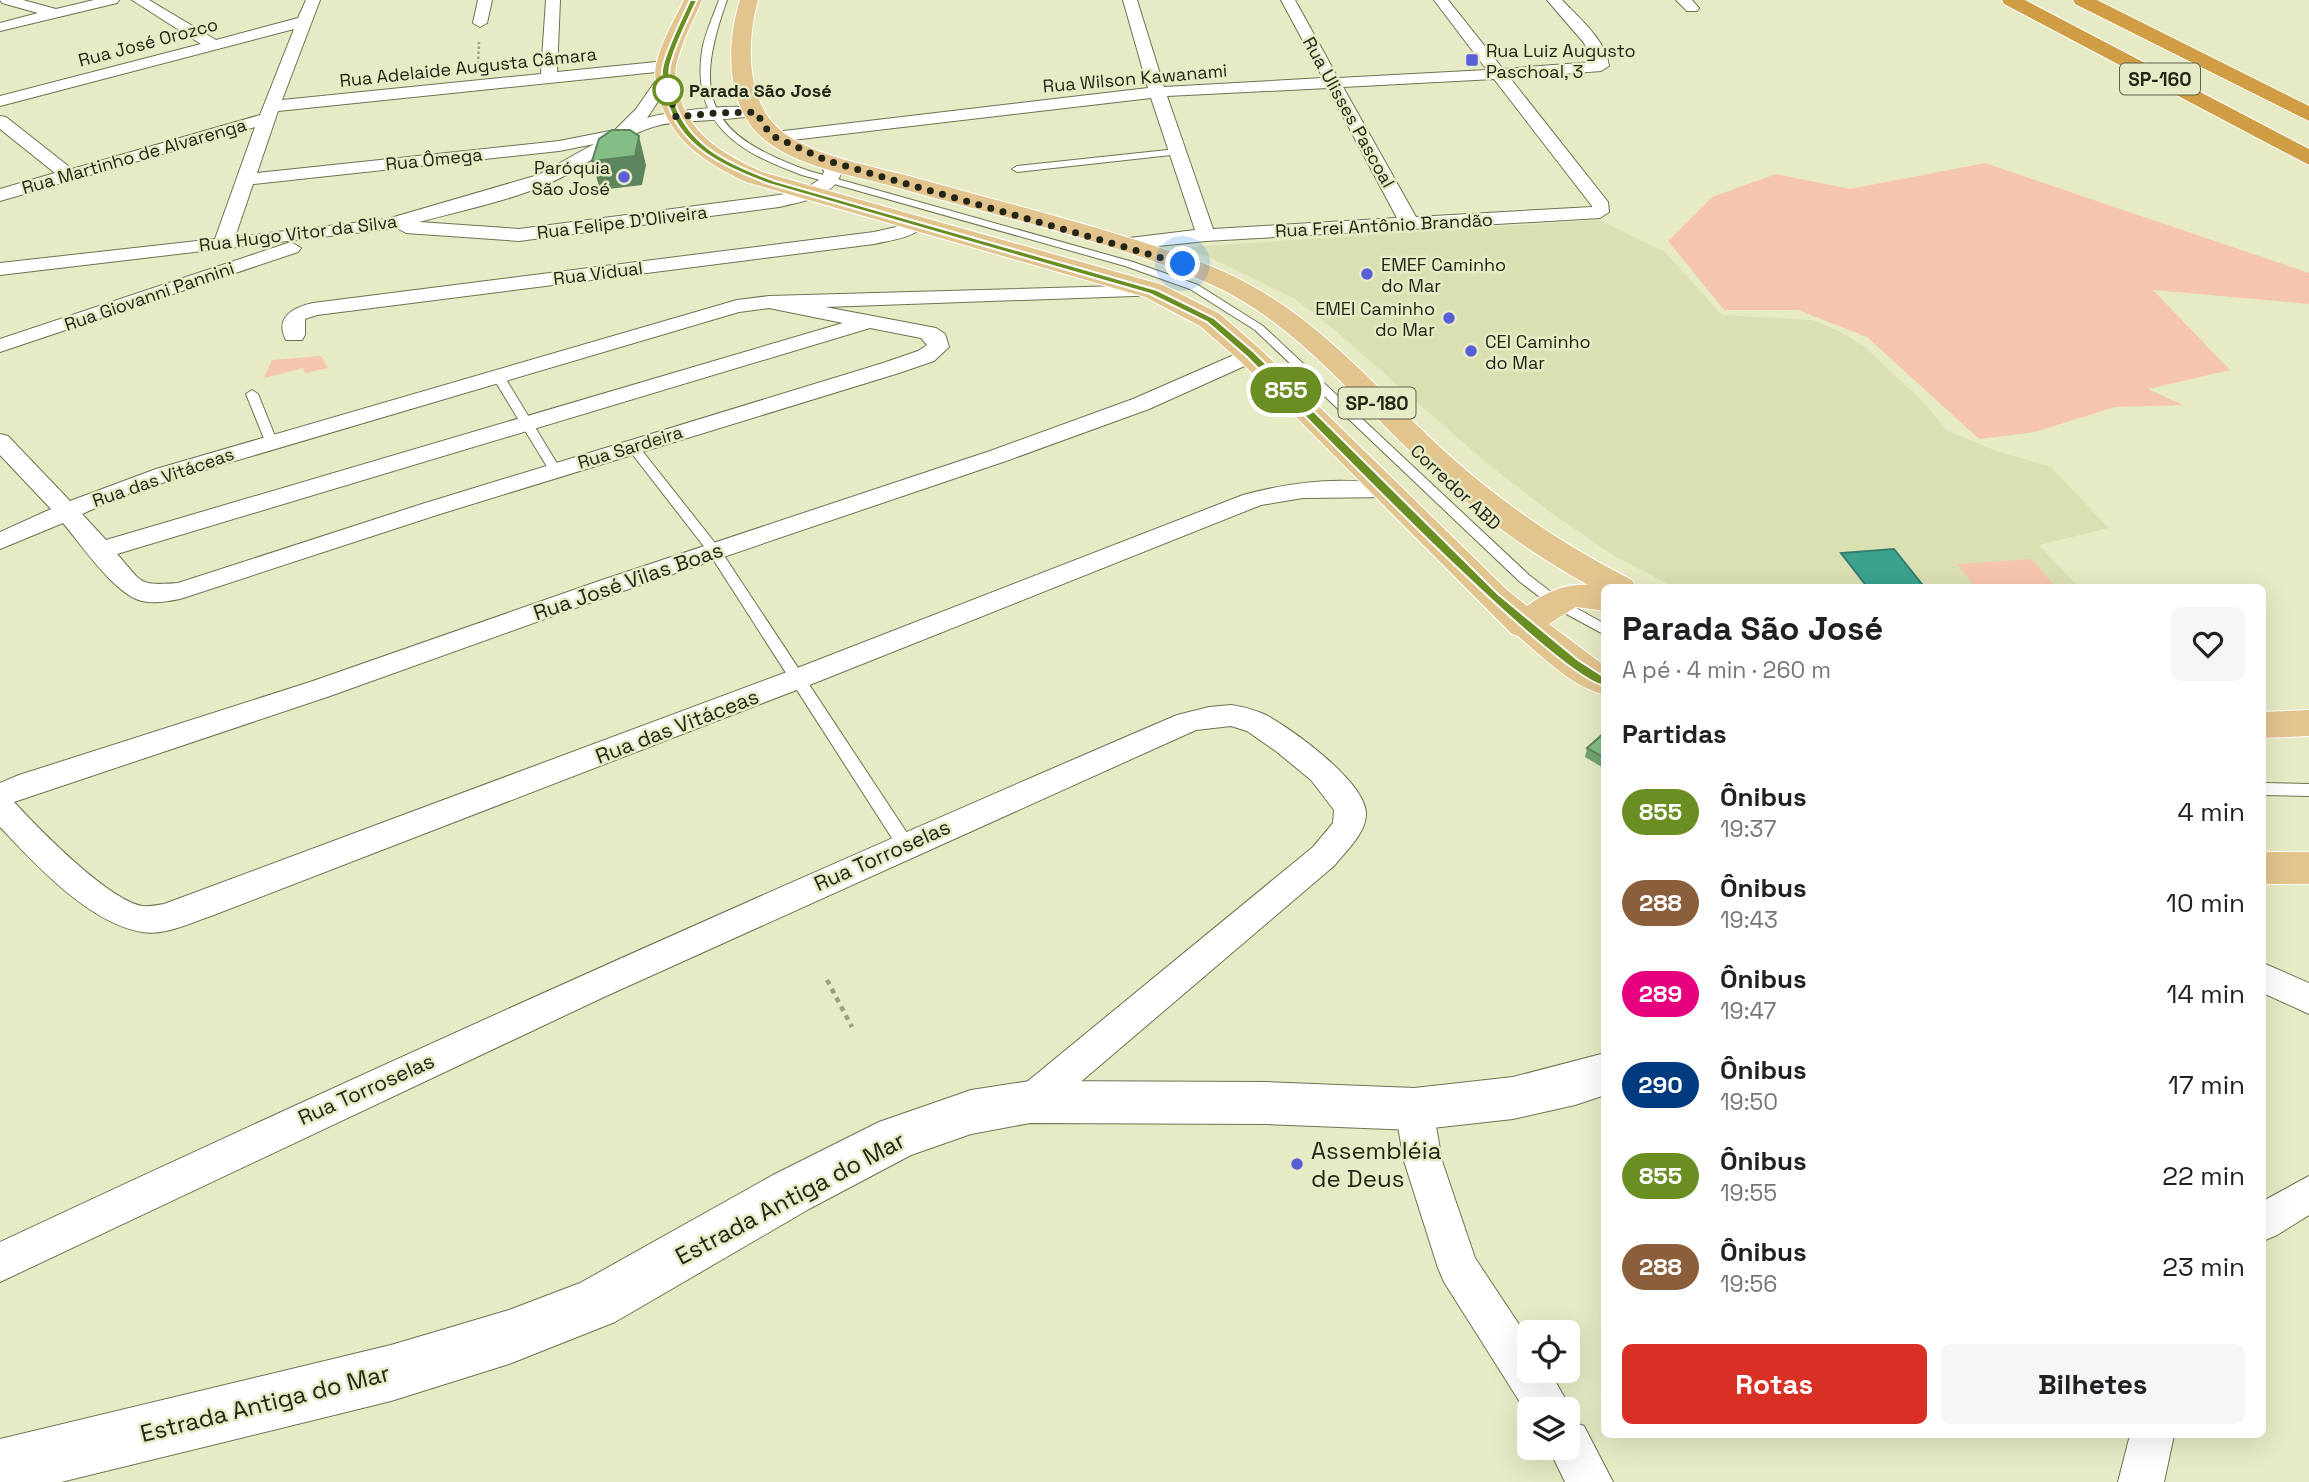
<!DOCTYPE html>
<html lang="pt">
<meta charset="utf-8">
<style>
body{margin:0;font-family:"Space Grotesk",sans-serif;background:#f6f6f6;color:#202124;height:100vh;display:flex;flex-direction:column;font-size:26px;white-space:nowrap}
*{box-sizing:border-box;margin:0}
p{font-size:23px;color:#757577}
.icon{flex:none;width:38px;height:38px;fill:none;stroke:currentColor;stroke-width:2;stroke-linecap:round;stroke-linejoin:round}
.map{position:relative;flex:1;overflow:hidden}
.sheet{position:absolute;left:1601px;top:584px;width:665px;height:854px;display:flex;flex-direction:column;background:#fff;border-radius:10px;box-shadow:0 7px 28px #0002}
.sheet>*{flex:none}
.badge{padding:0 14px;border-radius:23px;font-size:24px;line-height:46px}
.tools{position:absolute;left:1517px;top:1320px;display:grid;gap:14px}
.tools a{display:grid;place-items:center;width:63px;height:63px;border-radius:10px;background:#fff;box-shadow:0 7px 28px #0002;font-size:35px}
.you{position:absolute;width:35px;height:35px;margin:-18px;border:5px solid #fff;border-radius:50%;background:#1a73e8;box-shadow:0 0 0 10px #1a73e833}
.map>.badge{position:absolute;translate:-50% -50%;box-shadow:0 0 0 4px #fff}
h2{padding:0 21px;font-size:26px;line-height:63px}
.round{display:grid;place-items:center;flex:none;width:74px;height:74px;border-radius:10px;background:#f6f6f6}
.head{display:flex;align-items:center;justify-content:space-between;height:119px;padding:0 21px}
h1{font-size:33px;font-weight:700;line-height:52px}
.primary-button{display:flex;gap:14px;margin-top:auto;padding:14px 21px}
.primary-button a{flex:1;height:80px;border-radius:10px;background:#d93025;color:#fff;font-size:28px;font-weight:700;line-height:80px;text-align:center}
.primary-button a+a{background:#f6f6f6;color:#202124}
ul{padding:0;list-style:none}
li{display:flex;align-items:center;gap:21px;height:91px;padding:0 21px}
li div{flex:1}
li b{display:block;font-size:26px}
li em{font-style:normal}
li .badge{min-width:77px;font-weight:700;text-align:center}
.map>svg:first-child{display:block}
.built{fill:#dbe0b3}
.green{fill:#f6c5ae}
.water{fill:#3aa28f;stroke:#337c6b;stroke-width:2}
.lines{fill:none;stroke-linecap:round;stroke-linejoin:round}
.service-casing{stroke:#6f7250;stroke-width:2}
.minor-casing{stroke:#6f7250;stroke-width:2}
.tertiary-casing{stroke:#6f7250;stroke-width:2}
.primary-casing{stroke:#fff;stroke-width:2}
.motorway-casing{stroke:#fff;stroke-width:2}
.path-far1{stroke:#9ca083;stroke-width:2.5;stroke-dasharray:2.5 2.5;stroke-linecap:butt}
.path{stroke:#9ca083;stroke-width:4.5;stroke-dasharray:5 5;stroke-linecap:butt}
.service{fill:#fff;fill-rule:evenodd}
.minor{fill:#fff;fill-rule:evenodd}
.tertiary{fill:#fff;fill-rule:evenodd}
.primary{fill:#e2c48e;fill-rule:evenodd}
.motorway{fill:#cf9d43;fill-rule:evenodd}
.wall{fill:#72a373}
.shaded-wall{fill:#5c855e}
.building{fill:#84be86;stroke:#5c855e;stroke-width:2}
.line{fill:#6b8e23;stroke:#fff;stroke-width:2}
.walk{stroke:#232516;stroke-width:7;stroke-dasharray:0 12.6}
.poi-dot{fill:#5a5ed6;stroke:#e6ebc5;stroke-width:2.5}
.stop-dot{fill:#fff;stroke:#6b8e23;stroke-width:3.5}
.labels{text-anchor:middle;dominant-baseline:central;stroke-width:5;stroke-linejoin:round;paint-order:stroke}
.far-street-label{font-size:18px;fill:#232516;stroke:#e6ebc5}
.far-poi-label{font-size:18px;fill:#232516;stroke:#e6ebc5;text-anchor:start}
.far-stop-label{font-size:18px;font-weight:bold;fill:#232516;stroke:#e6ebc5;text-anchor:start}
.shield{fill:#e6ebc5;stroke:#5e604a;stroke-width:2}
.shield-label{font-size:19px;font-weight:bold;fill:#232516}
.street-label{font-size:21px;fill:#232516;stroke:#e6ebc5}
.near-poi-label{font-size:24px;fill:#232516;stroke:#e6ebc5;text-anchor:start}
.near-street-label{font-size:24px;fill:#232516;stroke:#e6ebc5}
</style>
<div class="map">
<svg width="2309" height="1482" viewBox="0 0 2309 1482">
<rect width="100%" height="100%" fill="#e6ebc5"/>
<path class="built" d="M1599,220L1665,252L1722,315L1812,320L1839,331L1865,347L1923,402L1948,431L1999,452L2051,467L2109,528L2039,545L2080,588H1676L1616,557L1547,510L1483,460L1338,333L1295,299L1188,247Z"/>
<g class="green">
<path d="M1985,163L2309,273V304L2153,290L2230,370L2148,389L2183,405L2115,407L2035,432L1979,439L1867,337L1798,310H1724L1668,241L1712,197L1776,174L1850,189Z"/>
<path d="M321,356L328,368L305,373L303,368L264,378L272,360Z"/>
<path d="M2032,559L2056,588H1976L1957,564Z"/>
</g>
<path class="water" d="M1894,549L1925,588H1868L1841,553Z"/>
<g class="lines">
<g class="service-casing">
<g id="service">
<path d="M719,0H727C691,100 709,135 809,171L1133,262L1198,285L1263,326L1529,575L1560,599L1605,624V635L1550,605L1519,581L1255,330L1190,289L1125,266L802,175C741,153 691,125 702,51C705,33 713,17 719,0Z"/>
<path d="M1177,149L1182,152L1180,154L1017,172L1012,169L1017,166Z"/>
<path d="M498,372L504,376L561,470L560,473H550L549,470L492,376Z"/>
<path d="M252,390L258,394L277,441L275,444L271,445L265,441L246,394Z"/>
<path d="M632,442L636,443L719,548L911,839L913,844L911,849H899L709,553L626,446Z"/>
<path d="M2263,783L2309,784V796L2263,795Z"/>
</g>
</g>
<g class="minor-casing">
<g id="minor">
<path d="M0,0H23L56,9L94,0H119L117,3L0,31V23L38,13L2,3Z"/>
<path d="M132,0H149L216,40L298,18L306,0H320L282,100L541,74L546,0H560L557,72L666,61L674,66L666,71L278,111L257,173L559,141L615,130L636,109L659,76L665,74L673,79L647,118C665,112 752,100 764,112C757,120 678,120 660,125C621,134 589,166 552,182C510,201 463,210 419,222L519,229L779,195L803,190L822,178L824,171L819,161L828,156L834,157L842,171C834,198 803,201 779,207L519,241L406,233L397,228L0,275V263L215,239L255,127L0,201V189L55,173L0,129V116L6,117L72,169L260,115L294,29L0,106V96L201,44ZM594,144L538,175L387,219L235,237L253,184L559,151Z"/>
<path d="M478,0H492L487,23L480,27L473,23Z"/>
<path d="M1123,0H1137L1164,87L1323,78L1281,0H1295L1338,78L1487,70L1434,0H1448L1503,69L1593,62L1584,43L1547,0H1562C1579,18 1606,40 1609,66L1601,71L1510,78L1608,202L1609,212L1600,218L1206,241L1120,250L1110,244L1113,240L1195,230L1151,98L775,142L766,137L775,132L1148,88ZM1494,79L1592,206V207L1416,217L1343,87ZM1328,88L1397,218L1213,229L1167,96Z"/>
<path d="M1676,0H1692L1699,8L1697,11H1687Z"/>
<path d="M917,217L924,219L927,223C915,238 891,240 874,244L317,315L305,319V335L302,340H286C274,317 294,307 313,303L874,232L896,227Z"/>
<path d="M291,242L301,248L298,252L0,352V339Z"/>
<path d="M1154,285L1161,287L1164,291L1161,295L825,307L936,328L945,334L949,347L934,361L899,373L440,514L180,599C168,601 154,604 142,601C115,595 80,543 63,523L0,549V532L51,509L0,455V434L8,436L70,501L156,469L737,300L769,296ZM769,308L843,323L106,540L82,514L120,497L174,479L739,312ZM870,328L921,338L927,345L918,351L883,363L422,504L178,583C137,586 143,583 117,554Z"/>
<path d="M1250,348L1258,350L1261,355L1258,360L1149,409L1006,461L620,592L330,696L14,802C39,829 107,899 142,906C149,907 157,905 164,904L787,672L1243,495C1291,482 1347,475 1396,487L1399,492L1396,497L1303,498L1261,505L807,686L211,916C190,923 164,936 142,932C89,923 36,865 0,827V783L19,775L310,682L602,580L990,451L1133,399Z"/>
<path d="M1231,705C1244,707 1256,710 1268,716C1294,731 1366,782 1366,814C1366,833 1346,851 1335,865L1043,1114L1030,1118L1017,1114L1011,1102L1017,1090L1313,847L1333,823L1334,810L1311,780L1277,752L1247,731L1231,726L1196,730L604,997L0,1282V1242C390,1060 782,884 1177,715L1209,707Z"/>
<path d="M2263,963L2309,983V1014L2263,993Z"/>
<path d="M1414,1092L1427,1097L1433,1109L1442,1161L1475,1258L1530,1341V1370H1549L1571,1409L1568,1416V1409H1530V1418L1444,1282L1438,1268L1404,1161L1395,1109L1401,1097Z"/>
<path d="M2309,1176V1215L2277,1235L2263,1241V1201Z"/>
<path d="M1568,1420L1584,1426L1613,1482H1565L1548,1447H1568Z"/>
<path d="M2130,1435H2174L2164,1482H2118Z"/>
</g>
</g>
<g class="tertiary-casing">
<path id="tertiary" d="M1605,1053V1095L1575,1105L1513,1119L1414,1130L1266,1124L1030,1123L971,1134L911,1155L809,1209L615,1322L509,1364L391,1401L61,1482H0V1439L391,1345L509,1310L580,1283L773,1175L879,1122L971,1090L1030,1081L1266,1082L1414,1088L1513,1077Z"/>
</g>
<g class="primary-casing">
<g id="primary">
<path d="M684,0H702C693,21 681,43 676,66C674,77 677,88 680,98C693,138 726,155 762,172L1163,285L1220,314L1260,349L1506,589L1527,606C1544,593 1566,583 1588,585C1523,550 1464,503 1411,452C1348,391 1290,319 1208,283C1108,239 999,217 895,187C853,175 800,168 765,140C725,108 726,44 740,0H758C747,39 745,98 778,128C807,155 871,166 909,176C1004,203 1102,226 1195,260C1309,301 1365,380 1451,457C1506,506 1567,547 1632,580L1637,588H1605V611L1576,607L1549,624L1605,666V695C1571,686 1544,658 1518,636L1512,634L1240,361L1200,326L1145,297L746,182C706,163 672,141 659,98C656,87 654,76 656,65C661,42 674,21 684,0Z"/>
<path d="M2309,710V736L2263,738V712Z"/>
<rect x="2263" y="852" width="46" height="32"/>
</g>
</g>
<g class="motorway-casing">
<g id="motorway">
<path d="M2002,0H2025L2309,149V165L2004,4Z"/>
<path d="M2073,0H2097L2309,106V121L2075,4Z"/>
</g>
</g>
<path class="path-far1" d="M478,64L479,42"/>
<path class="path" d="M827,980L852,1027"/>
<use href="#service" class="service"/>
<use href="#minor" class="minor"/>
<use href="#tertiary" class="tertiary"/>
<use href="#primary" class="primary"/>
<use href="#motorway" class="motorway"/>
</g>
<path class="wall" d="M1605,732V769L1585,757L1587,748Z"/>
<path class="shaded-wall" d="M639,136L646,165L642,185L600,190L592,161Z"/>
<g class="building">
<path d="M612,130H630L639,136L635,156L592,161L599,139Z"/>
<path d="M1605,732V758L1587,748Z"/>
</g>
<path class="line" d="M690,0H697C688,21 675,44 670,66C668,75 670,84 672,93C684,145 729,164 775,181L1157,290L1214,318L1254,352L1498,594L1578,660L1609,680V686C1570,695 1290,400 1247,357L1207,322L1150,294L769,184C726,168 677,147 666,97C663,87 660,76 663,65C669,43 681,21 690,0Z"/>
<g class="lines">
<path class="walk" d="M668,90L665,79L676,117L715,113L756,112L768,131L775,137L828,161L1183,264"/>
</g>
<g class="poi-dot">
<rect x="1465" y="53" width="14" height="14" rx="3.5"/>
<circle cx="624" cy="177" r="7"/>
<circle cx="1367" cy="274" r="7"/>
<circle cx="1449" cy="318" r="7"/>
<circle cx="1471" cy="351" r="7"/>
<circle cx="1297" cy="1164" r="7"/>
</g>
<circle class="stop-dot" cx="668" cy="90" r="14"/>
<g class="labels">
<g class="far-street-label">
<text transform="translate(148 42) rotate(-15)">Rua José Orozco</text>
<text transform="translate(468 67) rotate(-6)">Rua Adelaide Augusta Câmara</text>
<text transform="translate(1135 78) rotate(-5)">Rua Wilson Kawanami</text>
<text transform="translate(1349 112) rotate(61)">Rua Ulisses Pascoal</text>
<text transform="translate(134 156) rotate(-16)">Rua Martinho de Alvarenga</text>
<text transform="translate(434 159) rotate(-6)">Rua Ômega</text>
<text transform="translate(622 222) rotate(-7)">Rua Felipe D'Oliveira</text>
<text transform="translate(1384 225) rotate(-3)">Rua Frei Antônio Brandão</text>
<text transform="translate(298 233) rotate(-7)">Rua Hugo Vitor da Silva</text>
<text transform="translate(598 273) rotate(-7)">Rua Vidual</text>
<text transform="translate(149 296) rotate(-19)">Rua Giovanni Pannini</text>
<text transform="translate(630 447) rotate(-17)">Rua Sardeira</text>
<text transform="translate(163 477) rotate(-19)">Rua das Vitáceas</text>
<text transform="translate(1456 487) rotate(43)">Corredor ABD</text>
</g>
<g class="far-poi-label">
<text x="1486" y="50">Rua Luiz Augusto<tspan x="1486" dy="21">Paschoal, 3</tspan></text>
<text x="610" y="167" text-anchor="end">Paróquia<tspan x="610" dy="21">São José</tspan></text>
<text x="1381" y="264">EMEF Caminho<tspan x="1381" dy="21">do Mar</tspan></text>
<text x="1435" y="308" text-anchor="end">EMEI Caminho<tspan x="1435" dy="21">do Mar</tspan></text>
<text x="1485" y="341">CEI Caminho<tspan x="1485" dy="21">do Mar</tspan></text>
</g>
<g class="far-stop-label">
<text x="689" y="90">Parada São José</text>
</g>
<g class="shield">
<rect x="2120" y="63.5" width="80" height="31" rx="5"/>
<rect x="1338.5" y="387.5" width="77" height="31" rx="5"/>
</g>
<g class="shield-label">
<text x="2160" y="79">SP-160</text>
<text x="1377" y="403">SP-180</text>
</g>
<g class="street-label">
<text transform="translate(628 581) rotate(-19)">Rua José Vilas Boas</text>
<text transform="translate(677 726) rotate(-21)">Rua das Vitáceas</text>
<text transform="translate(882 855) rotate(-24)">Rua Torroselas</text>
<text transform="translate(366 1089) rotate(-24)">Rua Torroselas</text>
</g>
<g class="near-poi-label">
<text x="1311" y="1150">Assembléia<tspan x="1311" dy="28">de Deus</tspan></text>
</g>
<g class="near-street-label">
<text transform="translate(790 1198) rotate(-28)">Estrada Antiga do Mar</text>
<text transform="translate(265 1403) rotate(-14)">Estrada Antiga do Mar</text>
</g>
</g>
</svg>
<div class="tools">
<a><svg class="icon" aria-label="locate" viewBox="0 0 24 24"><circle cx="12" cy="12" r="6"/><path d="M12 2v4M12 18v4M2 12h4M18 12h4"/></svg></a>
<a><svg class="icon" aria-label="layers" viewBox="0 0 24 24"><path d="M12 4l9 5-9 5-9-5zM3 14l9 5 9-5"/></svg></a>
</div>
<div class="you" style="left:1183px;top:264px"></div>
<b class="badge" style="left:1286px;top:390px;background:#6b8e23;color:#fff">855</b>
<section class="sheet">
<div class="head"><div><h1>Parada São José</h1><p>A pé · 4 min · 260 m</p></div><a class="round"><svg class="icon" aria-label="heart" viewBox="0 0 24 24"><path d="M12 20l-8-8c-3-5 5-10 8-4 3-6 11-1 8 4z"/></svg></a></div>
<h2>Partidas</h2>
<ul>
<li><span class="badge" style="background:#6b8e23;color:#fff">855</span><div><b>Ônibus</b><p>19:37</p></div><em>4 min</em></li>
<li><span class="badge" style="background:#8b5e3c;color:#fff">288</span><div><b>Ônibus</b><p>19:43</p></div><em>10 min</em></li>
<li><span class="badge" style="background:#e6007e;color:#fff">289</span><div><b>Ônibus</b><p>19:47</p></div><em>14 min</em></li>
<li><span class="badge" style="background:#003b80;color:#fff">290</span><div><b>Ônibus</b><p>19:50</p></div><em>17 min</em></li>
<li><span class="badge" style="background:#6b8e23;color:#fff">855</span><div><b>Ônibus</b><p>19:55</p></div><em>22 min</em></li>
<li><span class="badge" style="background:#8b5e3c;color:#fff">288</span><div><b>Ônibus</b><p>19:56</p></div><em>23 min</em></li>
</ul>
<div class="primary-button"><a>Rotas</a><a>Bilhetes</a></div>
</section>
</div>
